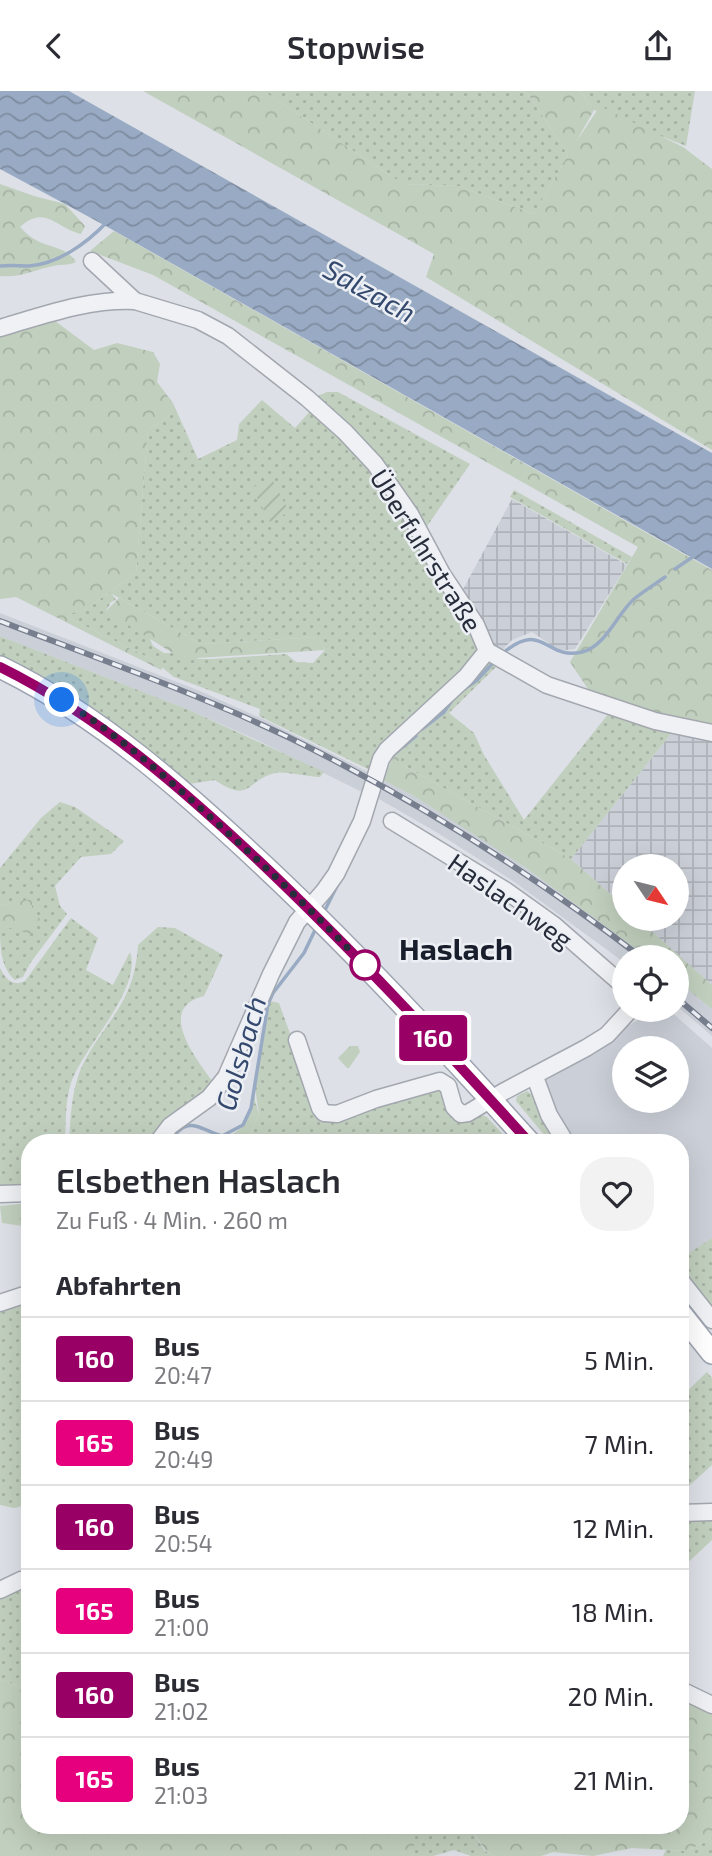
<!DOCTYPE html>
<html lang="de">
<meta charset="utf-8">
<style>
body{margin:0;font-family:"Exo 2",sans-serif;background:#f2f2f3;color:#2b2b33;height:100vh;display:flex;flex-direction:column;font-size:26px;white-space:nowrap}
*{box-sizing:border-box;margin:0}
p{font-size:23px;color:#7c7c81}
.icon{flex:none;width:38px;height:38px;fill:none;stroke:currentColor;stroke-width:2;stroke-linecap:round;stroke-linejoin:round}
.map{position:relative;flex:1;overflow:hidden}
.details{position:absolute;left:21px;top:1043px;width:668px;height:700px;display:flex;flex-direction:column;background:#fff;border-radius:28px;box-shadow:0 7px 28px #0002}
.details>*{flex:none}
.badge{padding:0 14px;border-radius:5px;font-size:24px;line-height:46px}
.needle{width:46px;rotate:125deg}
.tools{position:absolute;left:612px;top:763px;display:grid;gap:14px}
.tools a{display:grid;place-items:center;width:77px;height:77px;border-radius:50%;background:#fff;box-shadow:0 7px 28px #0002;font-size:35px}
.you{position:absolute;width:35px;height:35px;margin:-18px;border:5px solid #fff;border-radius:50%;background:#1a73e8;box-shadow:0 0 0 10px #1a73e833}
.map>.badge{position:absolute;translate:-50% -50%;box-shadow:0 0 0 4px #fff}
h2{padding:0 35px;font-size:26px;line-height:63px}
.round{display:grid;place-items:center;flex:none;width:74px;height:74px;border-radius:28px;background:#f2f2f3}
.overview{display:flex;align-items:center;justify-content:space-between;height:119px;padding:0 35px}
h1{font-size:33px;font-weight:600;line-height:52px}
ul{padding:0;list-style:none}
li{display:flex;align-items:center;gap:21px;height:84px;padding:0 35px;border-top:2px solid #e1e1e2}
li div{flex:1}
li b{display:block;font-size:26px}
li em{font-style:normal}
li .badge{min-width:77px;font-weight:700;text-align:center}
header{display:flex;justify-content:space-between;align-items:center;height:91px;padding:0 35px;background:#fff;font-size:32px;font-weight:600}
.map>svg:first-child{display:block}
.built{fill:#cbcfd7;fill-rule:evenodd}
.industrial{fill:url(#industrial-grid)}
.grass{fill:url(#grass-dots);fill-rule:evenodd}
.forest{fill:url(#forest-crowns)}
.park{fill:url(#park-tufts)}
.garden{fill:url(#garden-furrows)}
.water{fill:url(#water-waves)}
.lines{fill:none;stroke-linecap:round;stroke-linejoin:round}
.stream{stroke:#99abc4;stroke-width:3.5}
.minor-casing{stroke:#a3a7af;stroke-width:19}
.major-casing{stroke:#9da3b1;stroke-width:24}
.minor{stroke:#eff1f4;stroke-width:16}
.major{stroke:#fff;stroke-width:21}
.rail-casing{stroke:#777e8e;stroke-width:6}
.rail{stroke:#eceff4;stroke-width:3.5;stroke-dasharray:10;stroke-linecap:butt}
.line-casing{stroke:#fff;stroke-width:16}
.line{stroke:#906;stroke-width:10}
.walk{stroke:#272d3b;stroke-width:7;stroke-dasharray:0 12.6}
.stop-dot{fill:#fff;stroke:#906;stroke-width:3.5}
.labels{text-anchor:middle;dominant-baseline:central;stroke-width:5;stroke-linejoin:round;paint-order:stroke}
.street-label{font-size:26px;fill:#272d3b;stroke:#eceff4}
.water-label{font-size:28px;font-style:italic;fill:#34496d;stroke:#eceff4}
.quarter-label{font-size:30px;font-weight:bold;fill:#191e2c;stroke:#eceff4}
</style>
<header><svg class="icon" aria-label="back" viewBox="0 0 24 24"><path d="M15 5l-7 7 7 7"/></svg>Stopwise<svg class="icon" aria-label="share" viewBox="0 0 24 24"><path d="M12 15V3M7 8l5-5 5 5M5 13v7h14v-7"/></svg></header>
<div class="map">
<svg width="712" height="1765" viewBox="0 0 712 1765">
<defs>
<pattern id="industrial-grid" width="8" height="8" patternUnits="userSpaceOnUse" patternTransform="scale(1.75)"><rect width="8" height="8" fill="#cbcfd7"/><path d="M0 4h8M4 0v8" fill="none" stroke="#aeb2b9"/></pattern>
<pattern id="grass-dots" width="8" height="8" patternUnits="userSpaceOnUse" patternTransform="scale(1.75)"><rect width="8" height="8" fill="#c1cfbe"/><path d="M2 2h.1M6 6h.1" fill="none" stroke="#a6b2a4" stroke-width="1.8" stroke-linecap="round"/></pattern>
<pattern id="forest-crowns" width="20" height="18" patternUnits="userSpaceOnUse" patternTransform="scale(1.75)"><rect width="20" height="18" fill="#c1cfbe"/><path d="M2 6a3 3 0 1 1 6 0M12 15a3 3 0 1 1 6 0" fill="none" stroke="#a6b2a4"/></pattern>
<pattern id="park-tufts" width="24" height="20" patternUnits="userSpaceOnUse" patternTransform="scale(1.75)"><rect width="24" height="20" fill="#c1cfbe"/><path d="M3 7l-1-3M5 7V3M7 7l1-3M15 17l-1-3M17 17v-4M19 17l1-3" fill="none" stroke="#a6b2a4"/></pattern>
<pattern id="garden-furrows" width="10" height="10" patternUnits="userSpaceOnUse" patternTransform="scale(1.75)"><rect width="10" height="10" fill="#c1cfbe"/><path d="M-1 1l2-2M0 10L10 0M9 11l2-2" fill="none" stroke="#a6b2a4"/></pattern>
<pattern id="water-waves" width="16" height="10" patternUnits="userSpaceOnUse" patternTransform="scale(1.75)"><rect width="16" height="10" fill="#99abc4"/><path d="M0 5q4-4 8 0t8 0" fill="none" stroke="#7d8ca0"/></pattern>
</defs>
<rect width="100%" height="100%" fill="#dde0e6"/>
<g class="built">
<path d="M0,522L200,600L265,629L370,682L414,705L482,747L525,776L647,866H625V872L513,790L436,741L367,701L364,702L257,649L189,619L0,545Z"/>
<path d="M677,890L712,918V945L677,915Z"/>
<path d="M655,919H669L712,957V1147L681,1167V1052H575L565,1039L542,986ZM625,957H677V1010H625Z"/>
</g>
<g class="industrial">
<path d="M512,408L627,474L575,558L560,560L532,541L512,549L499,562L491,554L461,502Z"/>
<path d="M674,639L712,648V894L638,828H677V775H625V816L571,768Z"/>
</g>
<g class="grass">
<path d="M263,0H522L528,3L568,64L534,123L458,95L403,93Z"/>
<path d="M580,0H695L686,55L594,19Z"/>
<path d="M327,301H338L470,373L423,441L318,309V305Z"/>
<path d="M262,309L295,337L313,317L385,392L480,555L479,562L374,681L259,625L260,618L174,586L153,569L69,527L72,522L86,518L136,482L148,338L169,326L173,312L198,368L237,349L239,333ZM112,503L201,553L319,546L325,559L313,572L296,571L286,563L211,568H199L182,562H164L153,555L148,543L106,520L111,511L116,509Z"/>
<path d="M514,399L632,466L627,473L510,406Z"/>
<path d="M0,545L189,619L324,681L320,686C309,686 285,680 275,682C245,690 250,713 215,689L189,693L181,690L0,569Z"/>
<path d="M490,568L500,572L449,622L474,642L484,664L524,729L609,622L674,639L571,768L397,671L414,656L410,651L417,637Z"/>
<path d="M60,711L75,716L124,750L111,763L81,766L55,795L60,815L67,823L31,871L23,886L15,889C0,876 0,854 0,834L30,842L32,809L0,814V777L41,727Z"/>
<path d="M71,827L98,847L86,879L113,894L130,861C143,898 83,956 71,992C65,1010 66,1032 65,1052H30V1098H0V877C6,888 12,896 25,890Z"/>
<path d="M158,836L175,837L223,864L204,905C154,917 198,970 215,994L153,1052H69C71,1024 71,997 84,971C109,925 134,912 138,854Z"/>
<path d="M270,910L279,912L319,1023L336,1030L435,997L442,999L451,1026C463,1033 469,1029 480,1023L487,1026L511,1052H250L248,1048L259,1023L255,997Z"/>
<path d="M527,1000L535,1006L558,1052H551L516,1010L517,1005Z"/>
<path d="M712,1147V1216L681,1177V1167Z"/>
<path d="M30,1205V1413L14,1417L0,1414V1216Z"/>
<path d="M707,1281L712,1287V1374L681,1402V1306Z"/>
<path d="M712,1425V1449L681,1478V1427Z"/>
<path d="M30,1494V1600L3,1589L0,1591V1504Z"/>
<path d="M412,1734H468L485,1760L494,1765H471L454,1759L433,1765H411L414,1763L408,1738Z"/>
<path d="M712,1747V1765H663L666,1759L687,1760Z"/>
</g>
<g class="forest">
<path d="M143,0H263L403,93L458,95L534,123L568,64L528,3L522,0H580L594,19L576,51L600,15L683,56L712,78V359L426,186L434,163Z"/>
<path d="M0,93L34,105L65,113L85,135L81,143C56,137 45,113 20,136C24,140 29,145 34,148C48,157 66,155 76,171C68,175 61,173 53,175C34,179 21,187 0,185Z"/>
<path d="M114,140L712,479V635L656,624L590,601L570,571L638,456L153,184L90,160Z"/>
<path d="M51,227L94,259L117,252L153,261L160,273L157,291L173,312L169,326L148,338L136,482L86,518L72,522L69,527L153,569L163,576L161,579L16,506L0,508V240Z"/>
<path d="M119,507L201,553L319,546L325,559L182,568L106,520Z"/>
<path d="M410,651L414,656L397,671L571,768L625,816V828H638L712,894V918L677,890V866H647L525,776L414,705L383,689L393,666Z"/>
<path d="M32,808V820L42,830L30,843L0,834V814Z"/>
<path d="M255,997V1010L259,1023L248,1048L250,1052L202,1050L206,1044C212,1044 222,1046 229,1044C248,1039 253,1014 255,997Z"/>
<path d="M30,1112V1136L2,1132L0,1115Z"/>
<path d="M3,1589L30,1600V1734H412L408,1738L414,1753V1763L411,1765H0V1591Z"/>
<path d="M682,1606L712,1622V1747L687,1760L632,1757L593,1765L553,1761L541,1765H494L486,1760L468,1734H681Z"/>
</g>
<path class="park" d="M350,955H358L360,961L349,977H347L338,967Z"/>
<path class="garden" d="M271,386L289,421L270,431L252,397Z"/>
<path class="water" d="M0,0H69L712,362V478L104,134L0,78Z"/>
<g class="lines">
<g class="stream">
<path d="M0,175C10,174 19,175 29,175C58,173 87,152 107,131"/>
<path d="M675,478L694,465"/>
<path d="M503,562C544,528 545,570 582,561C605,556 617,523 634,508C644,500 655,493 665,486"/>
<path d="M464,598L476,590L494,571"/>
<path d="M422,638L444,621L453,608"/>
<path d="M393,664L416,645"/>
<path d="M324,821L338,793"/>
<path d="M168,1052C188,1024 195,1036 222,1045L243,1034L251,1017L268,913L273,902L304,862L316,837"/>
</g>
<g class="minor-casing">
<g id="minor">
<path d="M92,170L135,210L198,229L228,245L307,307L345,341L375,373L410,423L442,483L476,534L487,560"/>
<path d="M0,237C45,224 87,208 135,210"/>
<path d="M487,560L547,594L655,630L712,642"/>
<path d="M392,730L505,799L554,834L625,896"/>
<path d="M297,949L320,1017L324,1022L337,1023L376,1008L440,990L448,995L454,1016L461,1023L468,1022L503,1001L586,957L607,944L630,919"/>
<path d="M535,986L549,1024L566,1052"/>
<path d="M157,1052L170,1035L209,1007L226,986L271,883L297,831L324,800L336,783L362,730L381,668L387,659L466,586L487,560"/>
<path d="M0,1103L30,1102"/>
<path d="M681,1190L712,1229"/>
<path d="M0,1212L30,1202"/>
<path d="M681,1422L712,1421"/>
<path d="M0,1499L21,1489L30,1488"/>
<path d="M681,1599L712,1614"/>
</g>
</g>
<g class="major-casing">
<g id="major">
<path d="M0,576C100,625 181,697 262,773C356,861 444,956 530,1052"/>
<path d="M681,1223L712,1262"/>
</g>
</g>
<use href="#minor" class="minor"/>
<use href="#major" class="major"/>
<g class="rail-casing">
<g id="rail">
<path d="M0,530C97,567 196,602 290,647C415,708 531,782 641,866"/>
<path d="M677,907L712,937"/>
</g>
</g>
<use href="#rail" class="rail"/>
</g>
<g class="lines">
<g class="line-casing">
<path id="line" d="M0,576C99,625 178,694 258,769C353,859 442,955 530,1052"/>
</g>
<use href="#line" class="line"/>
<path class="walk" d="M62,609C119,644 168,688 217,732C269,779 320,827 368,878L365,874"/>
</g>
<circle class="stop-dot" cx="365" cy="874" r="14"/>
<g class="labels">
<g class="street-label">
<text transform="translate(427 459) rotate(58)">Überfuhrstraße</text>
<text transform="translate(511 809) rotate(35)">Haslachweg</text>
</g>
<g class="water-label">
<text transform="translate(370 199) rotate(29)">Salzach</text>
<text transform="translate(240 962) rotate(-74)">Golsbach</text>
</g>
<g class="quarter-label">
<text x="456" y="857">Haslach</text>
</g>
</g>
</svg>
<div class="tools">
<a><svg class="needle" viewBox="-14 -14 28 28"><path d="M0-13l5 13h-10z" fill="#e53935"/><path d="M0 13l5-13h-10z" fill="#7c7c81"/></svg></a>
<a><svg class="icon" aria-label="locate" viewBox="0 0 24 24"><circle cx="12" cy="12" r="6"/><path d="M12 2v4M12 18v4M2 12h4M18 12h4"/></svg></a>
<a><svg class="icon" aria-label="layers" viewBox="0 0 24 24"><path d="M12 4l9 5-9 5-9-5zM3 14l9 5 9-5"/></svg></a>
</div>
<div class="you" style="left:62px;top:609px"></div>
<b class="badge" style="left:433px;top:947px;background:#906;color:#fff">160</b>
<section class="details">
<div class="overview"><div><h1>Elsbethen Haslach</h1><p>Zu Fuß · 4 Min. · 260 m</p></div><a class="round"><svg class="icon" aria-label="heart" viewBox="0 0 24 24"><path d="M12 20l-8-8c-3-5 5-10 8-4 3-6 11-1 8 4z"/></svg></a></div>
<h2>Abfahrten</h2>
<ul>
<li><span class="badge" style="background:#906;color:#fff">160</span><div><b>Bus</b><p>20:47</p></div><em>5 Min.</em></li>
<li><span class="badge" style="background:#e6007e;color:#fff">165</span><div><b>Bus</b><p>20:49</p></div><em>7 Min.</em></li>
<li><span class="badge" style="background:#906;color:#fff">160</span><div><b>Bus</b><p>20:54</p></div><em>12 Min.</em></li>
<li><span class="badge" style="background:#e6007e;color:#fff">165</span><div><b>Bus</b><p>21:00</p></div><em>18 Min.</em></li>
<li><span class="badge" style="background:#906;color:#fff">160</span><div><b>Bus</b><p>21:02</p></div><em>20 Min.</em></li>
<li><span class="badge" style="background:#e6007e;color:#fff">165</span><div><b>Bus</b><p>21:03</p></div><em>21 Min.</em></li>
</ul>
</section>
</div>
